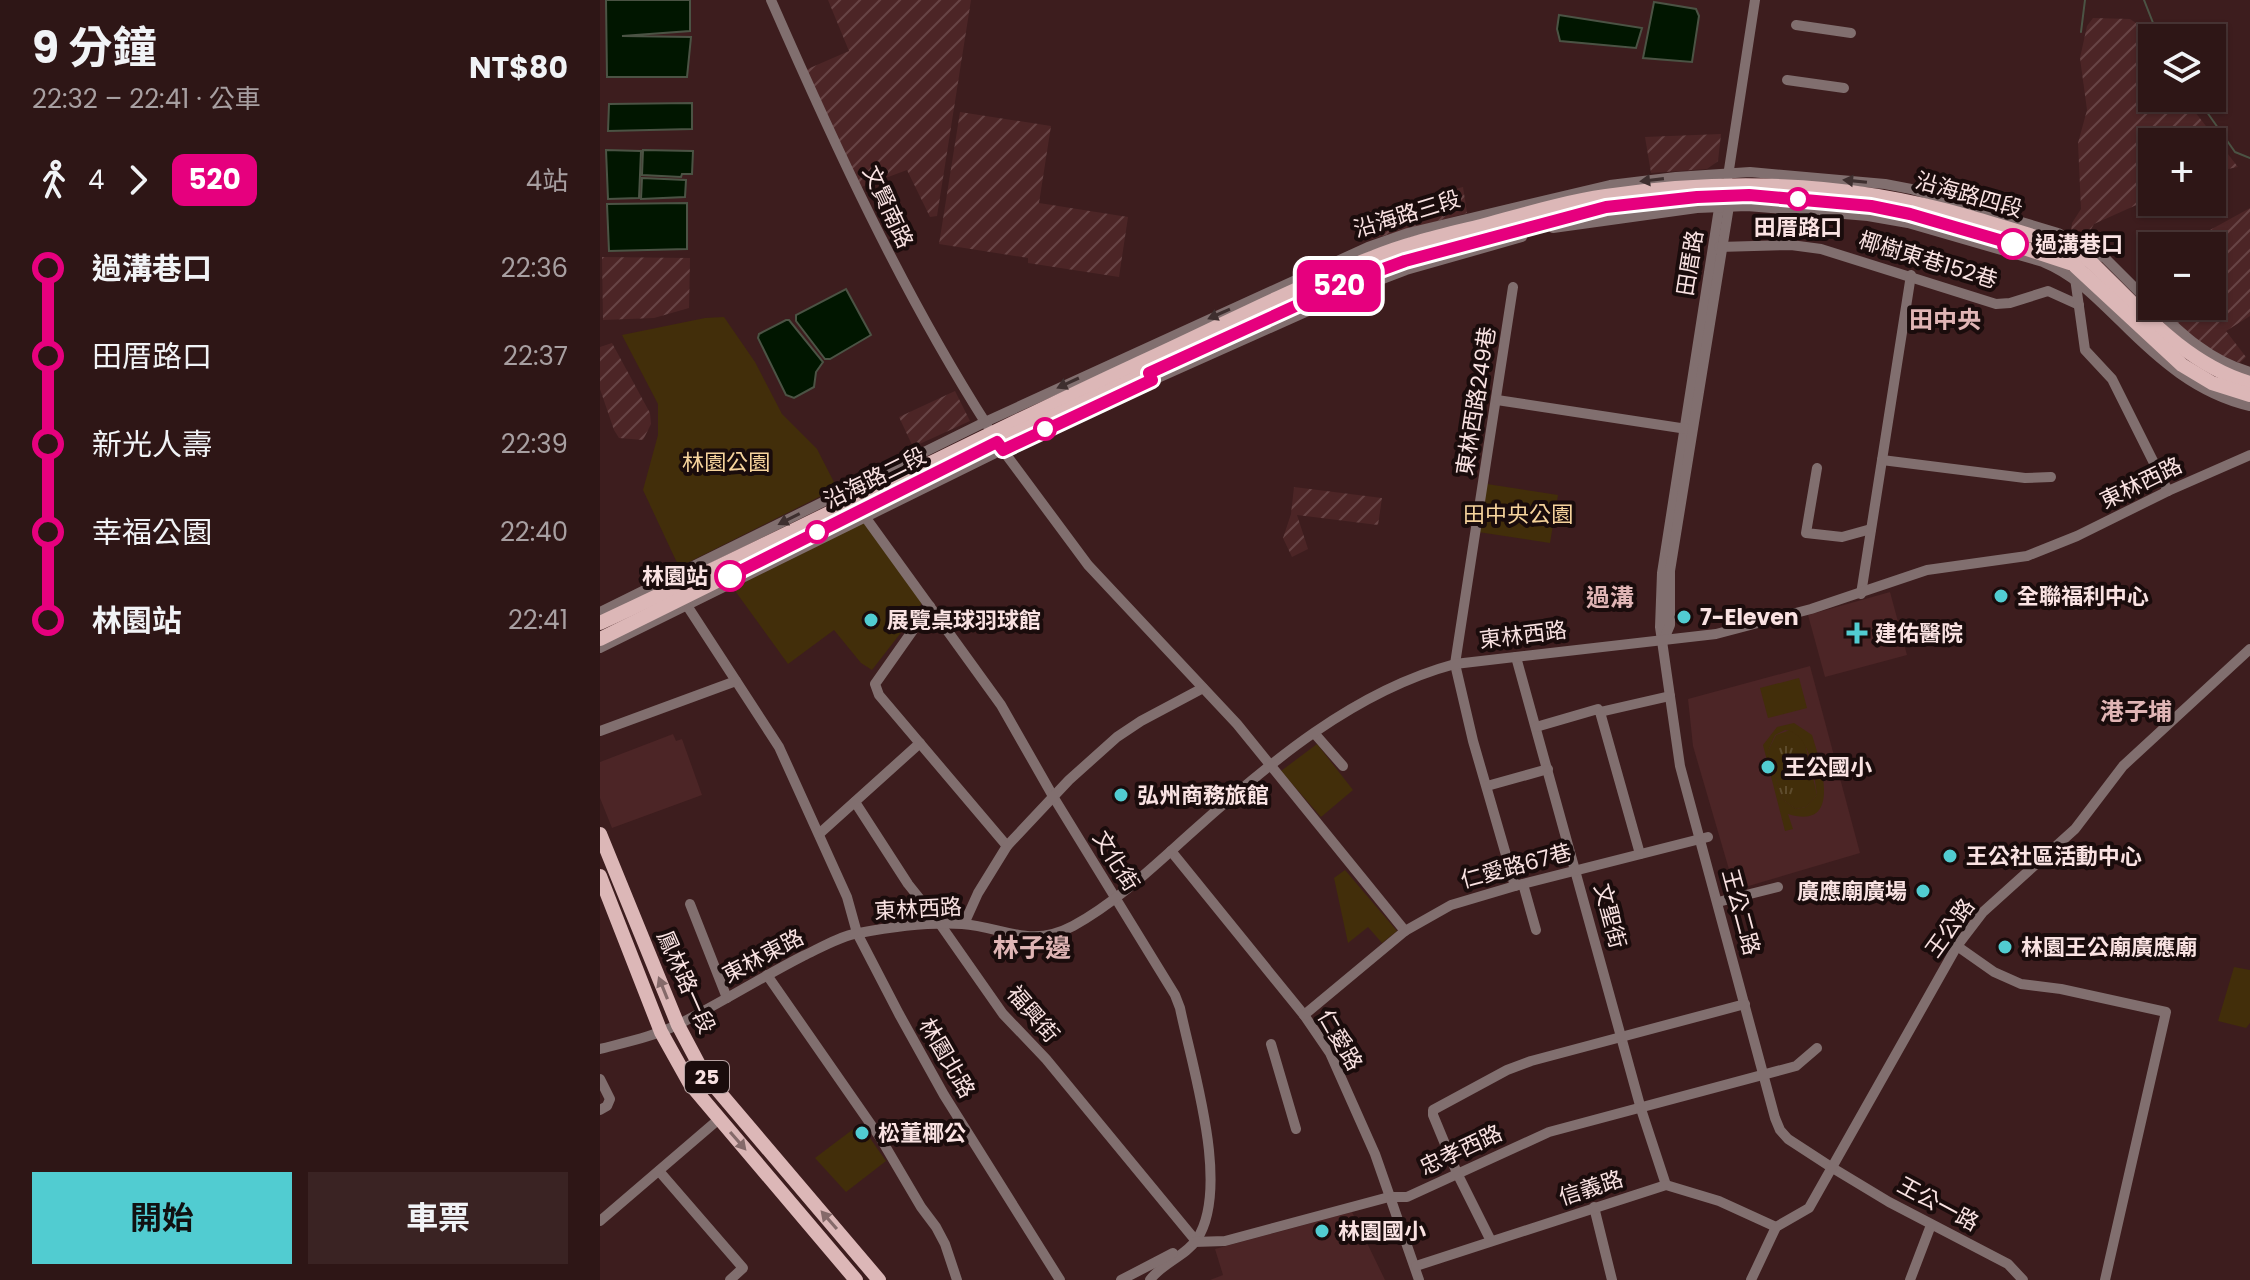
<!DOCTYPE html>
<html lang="zh-TW">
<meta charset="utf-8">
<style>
body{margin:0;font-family:Poppins,"Noto Sans TC",sans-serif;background:#3a2323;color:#f1f3f6;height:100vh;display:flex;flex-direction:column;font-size:30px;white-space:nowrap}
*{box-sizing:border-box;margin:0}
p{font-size:26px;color:#a79fa1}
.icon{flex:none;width:44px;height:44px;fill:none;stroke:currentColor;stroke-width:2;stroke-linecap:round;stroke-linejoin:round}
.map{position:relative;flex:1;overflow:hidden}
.panel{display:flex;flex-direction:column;background:#2e1616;width:600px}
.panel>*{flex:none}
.badge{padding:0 16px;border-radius:12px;font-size:28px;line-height:52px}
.buttons{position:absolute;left:1538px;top:24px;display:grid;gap:16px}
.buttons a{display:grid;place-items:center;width:88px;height:88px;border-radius:0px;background:#2e1616;box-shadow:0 2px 6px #0004,0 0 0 2px #493535;font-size:40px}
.map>.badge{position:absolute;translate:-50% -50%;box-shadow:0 0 0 4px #fff}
.legs{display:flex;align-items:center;gap:12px;height:88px;padding:0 32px;font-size:26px}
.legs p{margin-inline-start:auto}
.head{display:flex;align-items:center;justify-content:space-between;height:136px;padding:0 32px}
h1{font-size:44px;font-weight:700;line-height:60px}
.button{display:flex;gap:16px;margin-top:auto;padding:16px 32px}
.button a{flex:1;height:92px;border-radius:0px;background:#51ccd1;color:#111;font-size:32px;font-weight:700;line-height:92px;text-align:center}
.button a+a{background:#3a2323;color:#f1f3f6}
ul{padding:0 32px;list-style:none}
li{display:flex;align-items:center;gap:28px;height:88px;font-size:30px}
li i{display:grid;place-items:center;width:12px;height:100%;margin:0 10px;background:currentColor}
li i::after{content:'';width:20px;height:20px;margin:-10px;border:6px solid;border-radius:50%;background:#2e1616}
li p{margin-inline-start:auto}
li:first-child i{background:linear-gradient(#0000 50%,currentColor 0)}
li:last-child i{background:linear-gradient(currentColor 50%,#0000 0)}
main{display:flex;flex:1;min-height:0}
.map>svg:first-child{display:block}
.built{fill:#4c2526}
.industrial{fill:url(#industrial-furrows)}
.grass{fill:url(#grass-tufts)}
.park{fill:#422e0a;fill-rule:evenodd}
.water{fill:#011600;stroke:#4b5344;stroke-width:2}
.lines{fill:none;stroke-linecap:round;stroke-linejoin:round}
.stream{stroke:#4b5344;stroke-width:2}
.minor{stroke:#816f6f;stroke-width:10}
.major{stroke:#dcb7b7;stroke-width:14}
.oneway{fill:#3e2f2f}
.oneway2{fill:#856a6a}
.line-1-casing{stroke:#fff;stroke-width:18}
.line-1{stroke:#e6007e;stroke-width:12}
.stop-1-dot{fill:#fff;stroke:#e6007e;stroke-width:4}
.poi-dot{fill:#51ccd1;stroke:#1a0c0c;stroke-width:3}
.labels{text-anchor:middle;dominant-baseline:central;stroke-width:8;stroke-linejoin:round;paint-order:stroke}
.shield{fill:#1a0c0c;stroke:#b6a2a2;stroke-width:2}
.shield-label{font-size:20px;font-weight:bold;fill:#f9e2e2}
.street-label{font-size:22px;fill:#f9e2e2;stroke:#1a0c0c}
.stop-label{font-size:22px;font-weight:bold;fill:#f9e2e2;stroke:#1a0c0c}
.park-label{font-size:22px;fill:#f7d49d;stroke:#1a0c0c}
.poi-label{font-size:22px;font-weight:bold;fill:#f9e2e2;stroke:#1a0c0c;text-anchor:start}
.neighbourhood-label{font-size:24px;font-weight:bold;fill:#e0b5b5;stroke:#1a0c0c}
.quarter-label{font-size:26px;font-weight:bold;fill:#e0b5b5;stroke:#1a0c0c}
</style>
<main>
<section class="panel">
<div class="head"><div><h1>9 分鐘</h1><p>22:32 – 22:41 · 公車</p></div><b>NT$80</b></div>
<div class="legs"><svg class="icon" aria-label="walk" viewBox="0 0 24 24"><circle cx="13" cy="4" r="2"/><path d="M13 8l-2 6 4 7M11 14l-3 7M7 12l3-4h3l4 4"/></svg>4<svg class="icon" aria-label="forward" viewBox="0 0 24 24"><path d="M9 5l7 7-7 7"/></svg><b class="badge" style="background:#e6007e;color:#fff">520</b><p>4站</p></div>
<ul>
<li><i style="color:#e6007e"></i><b>過溝巷口</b><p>22:36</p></li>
<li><i style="color:#e6007e"></i><span>田厝路口</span><p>22:37</p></li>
<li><i style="color:#e6007e"></i><span>新光人壽</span><p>22:39</p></li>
<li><i style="color:#e6007e"></i><span>幸福公園</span><p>22:40</p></li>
<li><i style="color:#e6007e"></i><b>林園站</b><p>22:41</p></li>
</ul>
<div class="button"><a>開始</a><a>車票</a></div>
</section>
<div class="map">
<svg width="1650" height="1280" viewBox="0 0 1650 1280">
<defs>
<pattern id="industrial-furrows" width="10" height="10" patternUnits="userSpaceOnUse" patternTransform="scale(2)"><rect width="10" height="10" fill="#4c2526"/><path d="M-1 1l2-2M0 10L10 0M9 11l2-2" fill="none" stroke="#674445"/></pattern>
<pattern id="grass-tufts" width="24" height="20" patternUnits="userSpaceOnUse" patternTransform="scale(2)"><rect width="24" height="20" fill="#422e0a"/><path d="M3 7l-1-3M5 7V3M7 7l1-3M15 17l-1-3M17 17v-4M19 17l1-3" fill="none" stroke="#5e4c2d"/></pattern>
</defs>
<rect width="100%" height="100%" fill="#3d1d1e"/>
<g class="built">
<path d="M1290,592L1307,655L1225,677L1208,615Z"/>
<path d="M1210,666L1260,853L1135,890L1093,746L1088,699Z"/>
<path d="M73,734L76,741L82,739L102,795L12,828L0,798V762Z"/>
<path d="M752,1212L785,1280H610L623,1275L615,1249Z"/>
</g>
<g class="industrial">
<path d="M228,0H371L337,216L330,217L307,170L256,189L203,71L249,51Z"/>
<path d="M1493,18L1530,19L1542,27L1552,42V98H1588L1595,112L1638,167L1612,172V142H1552V198L1494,224L1486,238L1471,232L1472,223L1481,209L1478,143L1487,110L1480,58L1487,26Z"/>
<path d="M360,112L451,126L439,203L528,217L519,277L428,263V258L339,244Z"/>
<path d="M1121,134L1118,161L1107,169L1051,173L1045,137Z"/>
<path d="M863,187L867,213L772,239L764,213Z"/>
<path d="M1650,208V316L1626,331L1646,357L1640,363L1607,350L1558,306H1612V246H1581Z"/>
<path d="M2,257L90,258L89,308L54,318L3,320Z"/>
<path d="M12,343L50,413L51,424L43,440L19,438L14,430L0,389V347Z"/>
<path d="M355,391L370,421L313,447L299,417Z"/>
<path d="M694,487L782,498L778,525L697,515L708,549L692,557L683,538L691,514Z"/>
</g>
<path class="grass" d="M1190,730L1204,739L1217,795L1206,807L1196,809L1182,799L1168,751L1176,735Z"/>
<g class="park">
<path d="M124,317L155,362L182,414L217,449L237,488L79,567L43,490L58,435V404L22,335L105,318Z"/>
<path d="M887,484L958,495L950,543L878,532Z"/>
<path d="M261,524H265L322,601L320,608L272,670L261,663L234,630L188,664L133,588Z"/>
<path d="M1199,678L1207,708L1168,718L1160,688Z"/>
<path d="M1194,723L1212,735C1220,761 1244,831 1188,814L1193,829L1185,831L1163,745L1177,727ZM1185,730C1210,732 1214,774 1217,795L1206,807L1196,809L1182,799L1168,751L1175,735Z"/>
<path d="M717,744L753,790L721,817L681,771Z"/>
<path d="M745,870L797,931L782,943L768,927L748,943L734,878Z"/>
<path d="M1634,967L1650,970V1023L1646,1028L1618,1021Z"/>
<path d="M260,1124L286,1161L246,1192L215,1158Z"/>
</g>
<g class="water">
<path d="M6,0H90V31L22,36L91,37L87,77H7Z"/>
<path d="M1054,2L1096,9L1099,16L1092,62L1043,58Z"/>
<path d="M959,15L1042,28L1036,48L960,41L957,29Z"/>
<path d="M92,103V129L8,131L9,104Z"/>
<path d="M6,150L41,151L39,198L8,199Z"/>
<path d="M43,150L93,151L92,174H82L81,177L42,175Z"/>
<path d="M42,178L86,180L85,197L41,199Z"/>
<path d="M87,203V249L9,251L7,204Z"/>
<path d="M246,289L271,335L230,359H225L196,321V315Z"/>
<path d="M186,320H189L223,362L216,372L214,387L194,398L186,395L158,338L159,334Z"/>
</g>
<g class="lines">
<g class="stream">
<path d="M1544,0L1559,38"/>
<path d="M1481,32L1485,0"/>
<path d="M1597,98L1635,152L1650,158"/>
</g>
<g class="minor">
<path d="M171,0C235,146 301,290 387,425"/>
<path d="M1196,25L1251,33"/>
<path d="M1187,80L1244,88"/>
<path d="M1128,176L1155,0"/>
<path d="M1120,202L1062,573L1060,627L1080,766L1175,1118L1180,1130L1188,1139L1231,1167L1289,1202L1408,1264L1423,1280"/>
<path d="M953,228L1097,208L1147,206L1268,216L1308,223L1443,262C1475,275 1496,298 1521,322C1558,359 1597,394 1650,406"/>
<path d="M1119,247L1191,245L1221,249L1396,304L1410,303L1448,291L1479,305"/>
<path d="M1475,278L1485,350L1512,379L1568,491"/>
<path d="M913,287L855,664L873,741L915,886"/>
<path d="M1553,306C1582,334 1610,361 1650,372"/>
<path d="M897,400L1087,429"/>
<path d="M399,445L488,565L637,724L805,931"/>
<path d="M1282,460L1425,478L1451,477"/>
<path d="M1217,468L1206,533L1242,537L1271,529"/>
<path d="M263,514L401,705L454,798L575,995L580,1008C592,1067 631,1187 597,1239C586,1256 562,1263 550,1280"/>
<path d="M1261,594L1311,275"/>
<path d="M86,604L179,747L247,897L257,933L299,1014L344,1095L460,1280"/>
<path d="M330,606L275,684L279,695L407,846"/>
<path d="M0,612L385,422L768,247L808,233L1010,185L1076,177L1150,172L1285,184L1311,189L1458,233L1505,258L1552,305"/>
<path d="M1064,639L1070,625V571L1130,200"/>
<path d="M0,648L426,438L531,390L764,286L806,270L922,237"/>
<path d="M916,657L1041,1109L1066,1185"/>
<path d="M1000,712L1070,696"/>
<path d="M936,727L998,709L1000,712L1040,854"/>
<path d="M0,731L136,681"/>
<path d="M715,734L743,766"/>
<path d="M887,786L948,769"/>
<path d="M255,802L308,884L340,924L403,1014L446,1059L596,1241"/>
<path d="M219,834L320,743"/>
<path d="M571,851L704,1015L730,1053L775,1154L819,1280"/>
<path d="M923,884L936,930"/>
<path d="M1118,902L1178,887"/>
<path d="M90,904L127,998"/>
<path d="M364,924L378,893L407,846L469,780L517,737L541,721L603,688"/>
<path d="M1357,946L1394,972L1421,984L1461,989L1566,1012L1505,1280"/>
<path d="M167,975L281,1139L321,1207L336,1227L345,1244L357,1280"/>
<path d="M704,1015L805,931L851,905L915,886L1108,837"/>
<path d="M671,1044L696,1129"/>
<path d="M0,1049C27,1042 56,1036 81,1023C122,1002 162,977 203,956C220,948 240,936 259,933C291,927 329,922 362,924C404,927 430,949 473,926C517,902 555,865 592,832C669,763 754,691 855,664L1116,634L1211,609L1327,570L1427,556L1477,536L1568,491L1650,455"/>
<path d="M0,1079L10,1099L7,1106L0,1110"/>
<path d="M59,1171L143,1268L130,1280"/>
<path d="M994,1207L1012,1280"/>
<path d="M0,1221L119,1119"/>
<path d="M891,1241L857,1173L833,1115V1110L907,1070L931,1061L1145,1004"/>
<path d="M594,1242L625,1241L789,1197H807L949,1132L1196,1066L1217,1048"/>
<path d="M816,1266L1066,1185L1119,1201L1176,1227"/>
<path d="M521,1280L573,1253"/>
<path d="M1151,1280L1176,1227L1209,1208L1357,946L1383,912L1475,829L1523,766L1650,649"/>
<path d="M1310,1280L1331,1225"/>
</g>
<g class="major">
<path d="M0,623C179,540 354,449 533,366C613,330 692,288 774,257C808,243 845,235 881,226C922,215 964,202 1006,196C1127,178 1252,182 1370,217C1411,230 1453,239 1490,261C1538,307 1584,364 1650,383"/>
<path d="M0,639L397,442L748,282L815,258L1006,207L1097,197L1149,195L1271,206L1381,234L1473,264L1582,365L1612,383L1650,395"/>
<path d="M0,834L78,1025L104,1074L279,1280"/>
<path d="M0,876L61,1032L90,1084L256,1280"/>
</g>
</g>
<defs><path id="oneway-solid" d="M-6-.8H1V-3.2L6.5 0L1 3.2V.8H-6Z" transform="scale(2)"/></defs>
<g class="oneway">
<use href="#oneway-solid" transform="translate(1052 180) rotate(173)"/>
<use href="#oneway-solid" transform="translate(1255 181) rotate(-174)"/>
<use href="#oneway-solid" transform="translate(619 314) rotate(156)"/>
<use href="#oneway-solid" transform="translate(468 383) rotate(155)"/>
<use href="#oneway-solid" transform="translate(189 519) rotate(153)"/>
</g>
<g class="oneway2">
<use href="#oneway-solid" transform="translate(63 988) rotate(-112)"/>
<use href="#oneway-solid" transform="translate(138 1141) rotate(49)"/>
<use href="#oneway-solid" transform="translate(229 1220) rotate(-131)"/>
</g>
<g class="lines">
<g class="line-1-casing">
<path id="line-1" d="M130,576L397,442L403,450L552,380L549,373L748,282L805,261L1006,207L1097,197L1149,195L1271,206L1310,214L1413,244"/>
</g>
<use href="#line-1" class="line-1"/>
</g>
<g class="stop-1-dot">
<circle cx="1198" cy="199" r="10"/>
<circle cx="1413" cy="244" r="14"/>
<circle cx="445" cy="429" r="10"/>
<circle cx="217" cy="532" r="10"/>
<circle cx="130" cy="576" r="14"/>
</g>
<g class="poi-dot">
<circle cx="1401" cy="596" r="8"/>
<circle cx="1084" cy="617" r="8"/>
<circle cx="271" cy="620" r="8"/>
<path d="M1253 621h8v8h8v8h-8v8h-8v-8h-8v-8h8z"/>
<circle cx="1168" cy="767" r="8"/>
<circle cx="521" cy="795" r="8"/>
<circle cx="1350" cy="856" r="8"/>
<circle cx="1323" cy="891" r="8"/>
<circle cx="1405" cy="947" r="8"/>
<circle cx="262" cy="1133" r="8"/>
<circle cx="722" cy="1231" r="8"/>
</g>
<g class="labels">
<rect class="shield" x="85" y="1061" width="44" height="32" rx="6"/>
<g class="shield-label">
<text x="107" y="1077">25</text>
</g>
<g class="street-label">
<text transform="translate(1369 195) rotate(16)">沿海路四段</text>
<text transform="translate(288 207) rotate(65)">文賢南路</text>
<text transform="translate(807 214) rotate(-17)">沿海路三段</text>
<text transform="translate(1328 260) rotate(17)">椰樹東巷152巷</text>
<text transform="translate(1090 263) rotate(-81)">田厝路</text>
<text transform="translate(876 401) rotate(-81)">東林西路249巷</text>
<text transform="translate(275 478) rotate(-26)">沿海路二段</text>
<text transform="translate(1541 483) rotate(-26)">東林西路</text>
<text transform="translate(923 635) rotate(-7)">東林西路</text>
<text transform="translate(516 861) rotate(58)">文化街</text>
<text transform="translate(916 866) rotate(-15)">仁愛路67巷</text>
<text transform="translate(318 909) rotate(-3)">東林西路</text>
<text transform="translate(1141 912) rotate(75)">王公二路</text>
<text transform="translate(1010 916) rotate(75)">文聖街</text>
<text transform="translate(1350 928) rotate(-54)">王公路</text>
<text transform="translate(163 956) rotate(-28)">東林東路</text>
<text transform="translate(86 982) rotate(66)">鳳林路一段</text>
<text transform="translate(433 1014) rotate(49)">福興街</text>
<text transform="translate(740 1040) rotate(60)">仁愛路</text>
<text transform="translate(347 1058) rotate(60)">林園北路</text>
<text transform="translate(861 1150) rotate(-25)">忠孝西路</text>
<text transform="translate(991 1188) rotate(-18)">信義路</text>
<text transform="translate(1338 1204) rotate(28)">王公一路</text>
</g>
<g class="stop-label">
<text x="1198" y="227">田厝路口</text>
<text x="1435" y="244" text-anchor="start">過溝巷口</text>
<text x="108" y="576" text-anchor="end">林園站</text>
</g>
<g class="park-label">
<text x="126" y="462">林園公園</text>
<text x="918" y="514">田中央公園</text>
</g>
<g class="poi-label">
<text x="1417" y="596">全聯福利中心</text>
<text x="1100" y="617">7-Eleven</text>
<text x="287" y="620">展覽桌球羽球館</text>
<text x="1275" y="633">建佑醫院</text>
<text x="1184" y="767">王公國小</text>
<text x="537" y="795">弘州商務旅館</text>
<text x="1366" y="856">王公社區活動中心</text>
<text x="1307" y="891" text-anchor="end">廣應廟廣場</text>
<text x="1421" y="947">林園王公廟廣應廟</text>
<text x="278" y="1133">松董椰公</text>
<text x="738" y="1231">林園國小</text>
</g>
<g class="neighbourhood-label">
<text x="1345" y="319">田中央</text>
<text x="1010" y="597">過溝</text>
<text x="1536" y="711">港子埔</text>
</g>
<g class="quarter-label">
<text x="432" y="948">林子邊</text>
</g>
</g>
</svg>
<div class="buttons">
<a><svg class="icon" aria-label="layers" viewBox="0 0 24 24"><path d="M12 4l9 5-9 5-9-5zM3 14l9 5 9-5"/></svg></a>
<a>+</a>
<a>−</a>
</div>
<b class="badge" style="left:739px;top:286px;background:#e6007e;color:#fff">520</b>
</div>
</main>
